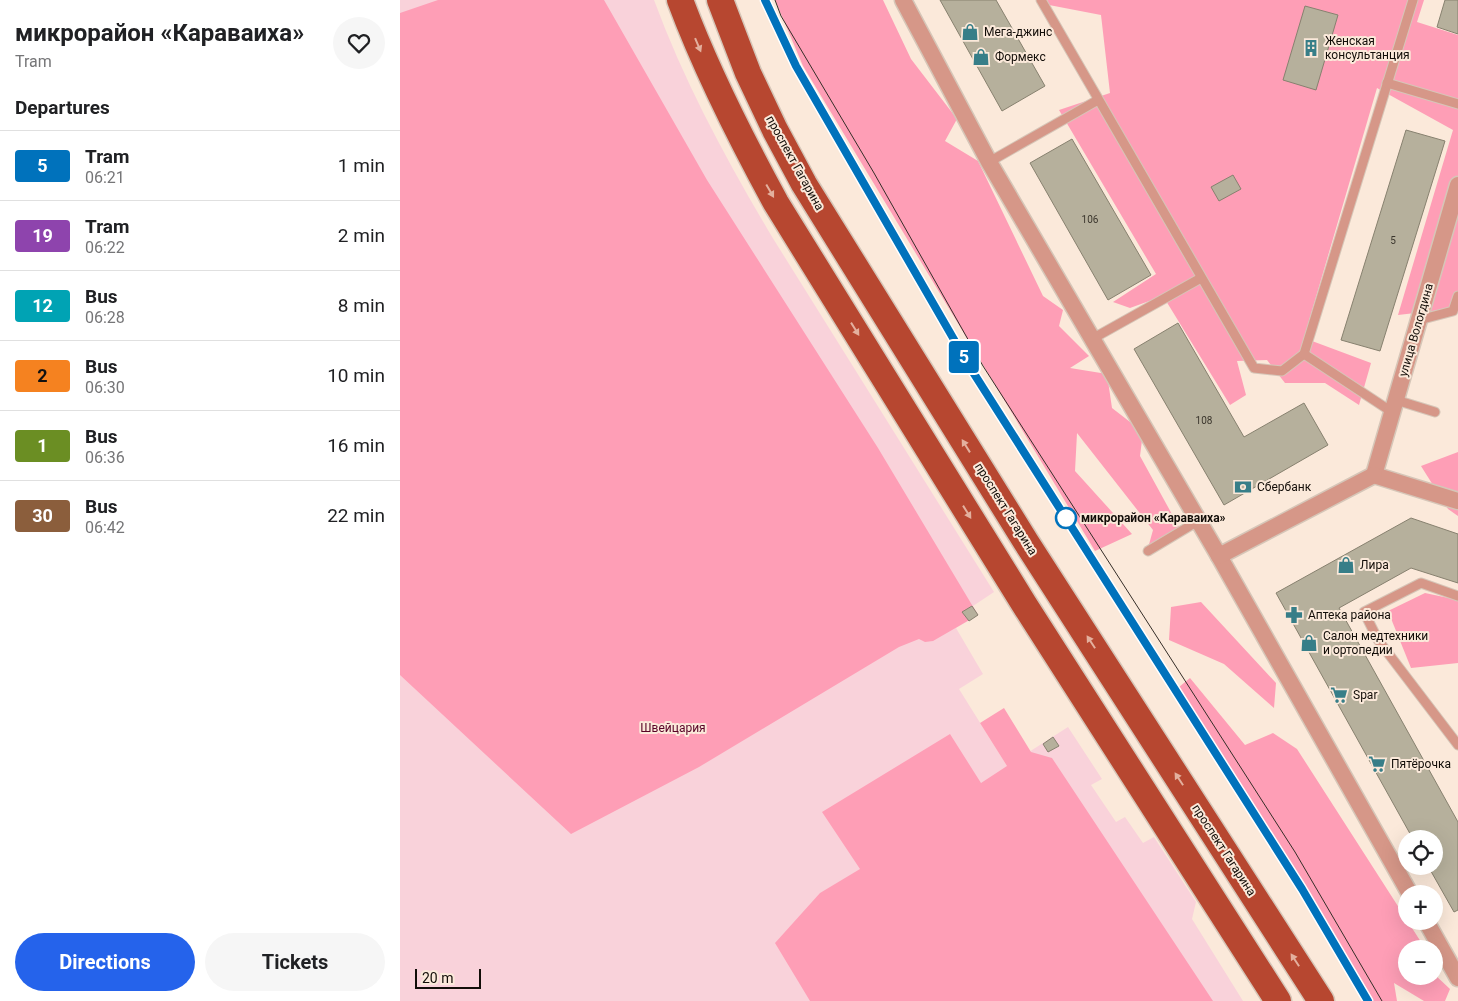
<!DOCTYPE html>
<meta charset="utf-8">
<style>
body{margin:0;font-family:Roboto,sans-serif;background:#f6f6f6;color:#202124;height:100vh;display:flex;flex-direction:column;font-size:19px;white-space:nowrap}
*{box-sizing:border-box;margin:0}
p{font-size:16px;color:#757577}
.icon{flex:none;width:28px;height:28px;fill:none;stroke:currentColor;stroke-width:2;stroke-linecap:round;stroke-linejoin:round}
.map{position:relative;flex:1;overflow:hidden}
.panel{display:flex;flex-direction:column;background:#fff;width:400px}
.panel>*{flex:none}
.badge{padding:0 10px;border-radius:4px;font-size:18px;line-height:32px}
.buttons{position:absolute;left:998px;top:830px;display:grid;gap:10px}
.buttons a{display:grid;place-items:center;width:45px;height:45px;border-radius:50%;background:#fff;box-shadow:0 5px 20px #0002;font-size:25px}
.scale{position:absolute;left:15px;bottom:12px;width:66px;box-sizing:border-box;padding-left:5px;border:2px solid #120d08;border-top:0;font-size:14px;line-height:18px;white-space:nowrap;color:#120d08;-webkit-text-stroke:4px #fbe9da;paint-order:stroke}
.map>.badge{position:absolute;translate:-50% -50%;box-shadow:0 0 0 2px #fff}
h2{padding:0 15px;font-size:19px;line-height:45px}
.round{display:grid;place-items:center;flex:none;width:52px;height:52px;border-radius:26px;background:#f6f6f6}
.overview{display:flex;align-items:center;justify-content:space-between;height:85px;padding:0 15px}
h1{font-size:24px;font-weight:700;line-height:38px}
.action{display:flex;gap:10px;margin-top:auto;padding:10px 15px}
.action a{flex:1;height:58px;border-radius:30px;background:#2563eb;color:#fff;font-size:20px;font-weight:700;line-height:58px;text-align:center}
.action a+a{background:#f6f6f6;color:#202124}
ul{padding:0;list-style:none}
li{display:flex;align-items:center;gap:15px;height:70px;padding:0 15px;border-top:1px solid #e0e0e0}
li div{flex:1}
li b{display:block;font-size:19px}
li em{font-style:normal}
li .badge{min-width:55px;font-weight:700;text-align:center}
main{display:flex;flex:1;min-height:0}
.map>svg:first-child{display:block}
.green{fill:#f9d2da}
.forest{fill:#fe9eb6}
.building{fill:#b6b09c;stroke:#87816f}
.lines{fill:none;stroke-linecap:round;stroke-linejoin:round}
.lane-casing{stroke:#d6c6b8;stroke-width:11}
.street-casing{stroke:#d6c6b8;stroke-width:19}
.primary-casing{stroke:#d6c6b8;stroke-width:29}
.lane{stroke:#d69788;stroke-width:9}
.street{stroke:#d69788;stroke-width:16}
.primary{stroke:#b74730;stroke-width:26}
.tram{stroke:#352e28;stroke-width:1}
.oneway{fill:#e3b09e}
.line-casing{stroke:#fff;stroke-width:11}
.line{stroke:#0072bc;stroke-width:8}
.stop-dot{fill:#fff;stroke:#0072bc;stroke-width:2.5}
.labels{text-anchor:middle;dominant-baseline:central;stroke-width:4;stroke-linejoin:round;paint-order:stroke}
.number-label{font-size:10px;fill:#3b362d}
.poi-label{font-size:12px;fill:#120d08;stroke:#fbe9da;text-anchor:start}
.street-label{font-size:12px;fill:#120d08;stroke:#fbe9da}
.stop-label{font-size:12px;font-weight:bold;fill:#120d08;stroke:#fbe9da;text-anchor:start}
.park-label{font-size:12px;fill:#580226;stroke:#fbe9da}
</style>
<main>
<section class="panel">
<div class="overview"><div><h1>микрорайон «Караваиха»</h1><p>Tram</p></div><a class="round"><svg class="icon" aria-label="heart" viewBox="0 0 24 24"><path d="M12 20l-8-8c-3-5 5-10 8-4 3-6 11-1 8 4z"/></svg></a></div>
<h2>Departures</h2>
<ul>
<li><span class="badge" style="background:#0072bc;color:#fff">5</span><div><b>Tram</b><p>06:21</p></div><em>1 min</em></li>
<li><span class="badge" style="background:#8e44ad;color:#fff">19</span><div><b>Tram</b><p>06:22</p></div><em>2 min</em></li>
<li><span class="badge" style="background:#00a3b4;color:#fff">12</span><div><b>Bus</b><p>06:28</p></div><em>8 min</em></li>
<li><span class="badge" style="background:#f58220;color:#111">2</span><div><b>Bus</b><p>06:30</p></div><em>10 min</em></li>
<li><span class="badge" style="background:#6b8e23;color:#fff">1</span><div><b>Bus</b><p>06:36</p></div><em>16 min</em></li>
<li><span class="badge" style="background:#8b5e3c;color:#fff">30</span><div><b>Bus</b><p>06:42</p></div><em>22 min</em></li>
</ul>
<div class="action"><a>Directions</a><a>Tickets</a></div>
</section>
<div class="map">
<svg width="1058" height="1001" viewBox="0 0 1058 1001">
<rect width="100%" height="100%" fill="#fbe9da"/>
<path class="green" d="M0,0H254C285,84 328,163 374,240L594,592L573,606L578,615L556,628L583,674L559,689L607,766L668,727L702,779L691,785L716,822L725,817L743,843L754,837L796,902L792,919L843,1001H0Z"/>
<g class="forest">
<path d="M38,0H204L307,180L478,448L578,615L533,641L525,642L519,639L499,647L299,767L171,834L0,675V13Z"/>
<path d="M375,0H483L511,59L557,119L545,141L578,161L643,296L663,310L659,326L689,356L670,368L707,374L712,408L743,432L740,456L779,527L748,548L753,530L677,433L675,471L732,534L695,551L403,66Z"/>
<path d="M647,0H1024L1017,22L1058,35V308L998,315L1053,130L977,88L904,338L971,363L959,405L925,383H885L867,360L837,361L846,395L830,405L763,296L730,308L713,302L756,274L659,110L710,93L701,15L649,5Z"/>
<path d="M1058,452V516L1048,509L1021,466Z"/>
<path d="M1025,593L1058,600V663L1011,668L988,611Z"/>
<path d="M801,602L876,683L874,708L824,664L769,640L771,607Z"/>
<path d="M790,678L845,745L873,733L897,749L1021,942L1012,949H1006V976H1034V974L1050,989L1045,1001H1024L994,983L997,1001H966L779,687Z"/>
<path d="M604,708L631,752L652,758L813,1001H410L375,943L420,893L460,869L422,812L550,734L581,783L607,766L580,723Z"/>
</g>
<g class="building">
<path d="M540,0H596L645,86L602,111Z"/>
<path d="M1045,0H1058V34L1037,27Z"/>
<path d="M905,6L938,15L916,90L883,80Z"/>
<path d="M1006,130L1045,141L980,351L941,340Z"/>
<path d="M672,139L751,275L708,300L630,163Z"/>
<path d="M833,175L841,189L819,201L811,187Z"/>
<path d="M778,323L844,437L904,403L928,445L824,505L734,349Z"/>
<path d="M1011,518L1058,534V583L1011,568L939,608L1058,822V910L1054,912L1028,866H1034V839H1013L876,593Z"/>
<path d="M572,606L578,615L569,621L562,612Z"/>
<path d="M653,737L659,746L648,752L643,744Z"/>
</g>
<g class="lines">
<g class="lane-casing">
<g id="lane">
<path d="M641,0L854,368L882,371L904,354L1013,0"/>
<path d="M987,83L1058,104"/>
<path d="M589,162L698,100"/>
<path d="M1019,320L1053,311L1058,296"/>
<path d="M692,339L801,278"/>
<path d="M904,354L992,412"/>
<path d="M996,400L1035,412"/>
<path d="M748,551L798,521"/>
<path d="M1058,596L1021,583L964,612L978,640L1058,745"/>
</g>
</g>
<g class="street-casing">
<g id="street">
<path d="M503,0L589,162L819,556L1010,894"/>
<path d="M974,475L1058,185"/>
<path d="M974,475L1058,501"/>
<path d="M819,556L974,475"/>
<path d="M1026,921L1058,978"/>
</g>
</g>
<g class="primary-casing">
<g id="primary">
<path d="M280,0C306,70 340,137 376,203L624,604L878,1001"/>
<path d="M320,0L348,73L375,130L404,184L626,542L921,1001"/>
</g>
</g>
<use href="#lane" class="lane"/>
<use href="#street" class="street"/>
<use href="#primary" class="primary"/>
<g class="tram">
<path d="M365,0L396,66L571,369L902,889L968,1001"/>
<path d="M375,0L381,16L474,173L583,366L895,852L982,1001"/>
</g>
</g>
<defs><path id="oneway-solid" d="M-6-.8H1V-3.2L6.5 0L1 3.2V.8H-6Z" transform="scale(1.25)"/></defs>
<g class="oneway">
<use href="#oneway-solid" transform="translate(298 45) rotate(67)"/>
<use href="#oneway-solid" transform="translate(370 191) rotate(60)"/>
<use href="#oneway-solid" transform="translate(455 329) rotate(58)"/>
<use href="#oneway-solid" transform="translate(566 446) rotate(-122)"/>
<use href="#oneway-solid" transform="translate(567 512) rotate(58)"/>
<use href="#oneway-solid" transform="translate(691 642) rotate(-123)"/>
<use href="#oneway-solid" transform="translate(779 779) rotate(-123)"/>
<use href="#oneway-solid" transform="translate(895 960) rotate(-123)"/>
</g>
<g class="lines">
<g class="line-casing">
<path id="line" d="M365,0L396,66L571,369L902,889L968,1001"/>
</g>
<use href="#line" class="line"/>
</g>
<defs>
<g id="shop-bare" transform="scale(1.35)"><path d="M-5-2.5h2.3a2.7 3.5 0 0 1 5.4 0H5L5.5 6h-11ZM-1.5-2.5h3a1.5 2.3 0 0 0-3 0Z" fill="#377e88" stroke="#fbe9da" stroke-width="2.5" paint-order="stroke"/></g>
<g id="building-bare" transform="scale(1.35)"><path d="M-4-6H4V6H1V3H-1V6H-4ZM-2.5-4.3h1.7v1.8h-1.7ZM.8-4.3h1.7v1.8H.8ZM-2.5-1h1.7V.8h-1.7ZM.8-1h1.7V.8H.8Z" fill="#377e88" stroke="#fbe9da" stroke-width="2.5" paint-order="stroke"/></g>
<g id="bank-bare" transform="scale(1.35)"><path d="M-6-4H6V4H-6ZM0-2.3a2.3 2.3 0 1 0 0 4.6a2.3 2.3 0 1 0 0-4.6Z" fill="#377e88" stroke="#fbe9da" stroke-width="2.5" paint-order="stroke"/></g>
<g id="pharmacy-bare" transform="scale(1.35)"><path d="M-2-6h4v4h4v4h-4v4h-4v-4h-4v-4h4Z" fill="#377e88" stroke="#fbe9da" stroke-width="2.5" paint-order="stroke"/></g>
<g id="supermarket-bare" transform="scale(1.35)"><path d="M-6-5.5h2.5l.6 2H6L4.5 2H-2.5L-4.4-4H-6ZM-1.5 3.2a1.3 1.3 0 1 0 .1 0ZM3 3.2a1.3 1.3 0 1 0 .1 0Z" fill="#377e88" stroke="#fbe9da" stroke-width="2.5" paint-order="stroke"/></g>
</defs>
<g fill-rule="evenodd">
<use href="#shop-bare" x="570" y="32"/>
<use href="#building-bare" x="911" y="48"/>
<use href="#shop-bare" x="581" y="57"/>
<use href="#bank-bare" x="843" y="487"/>
<use href="#shop-bare" x="946" y="565"/>
<use href="#pharmacy-bare" x="894" y="615"/>
<use href="#shop-bare" x="909" y="643"/>
<use href="#supermarket-bare" x="939" y="695"/>
<use href="#supermarket-bare" x="977" y="764"/>
</g>
<circle class="stop-dot" cx="666" cy="518" r="10"/>
<g class="labels">
<g class="number-label">
<text x="690" y="219">106</text>
<text x="993" y="240">5</text>
<text x="804" y="420">108</text>
</g>
<g class="poi-label">
<text x="584" y="32">Мега-джинс</text>
<text x="925" y="41">Женская<tspan x="925" dy="14">консультанция</tspan></text>
<text x="595" y="57">Формекс</text>
<text x="857" y="487">Сбербанк</text>
<text x="960" y="565">Лира</text>
<text x="908" y="615">Аптека района</text>
<text x="923" y="636">Салон медтехники<tspan x="923" dy="14">и ортопедии</tspan></text>
<text x="953" y="695">Spar</text>
<text x="991" y="764">Пятёрочка</text>
</g>
<g class="street-label">
<text transform="translate(395 163) rotate(61)">проспект Гагарина</text>
<text transform="translate(1016 330) rotate(-74)">улица Вологдина</text>
<text transform="translate(606 509) rotate(58)">проспект Гагарина</text>
<text transform="translate(824 850) rotate(57)">проспект Гагарина</text>
</g>
<g class="stop-label">
<text x="681" y="518">микрорайон «Караваиха»</text>
</g>
<g class="park-label">
<text x="273" y="728">Швейцария</text>
</g>
</g>
</svg>
<div class="buttons">
<a><svg class="icon" aria-label="locate" viewBox="0 0 24 24"><circle cx="12" cy="12" r="6"/><path d="M12 2v4M12 18v4M2 12h4M18 12h4"/></svg></a>
<a>+</a>
<a>−</a>
</div>
<div class="scale">20 m</div>
<b class="badge" style="left:564px;top:357px;background:#0072bc;color:#fff">5</b>
</div>
</main>
